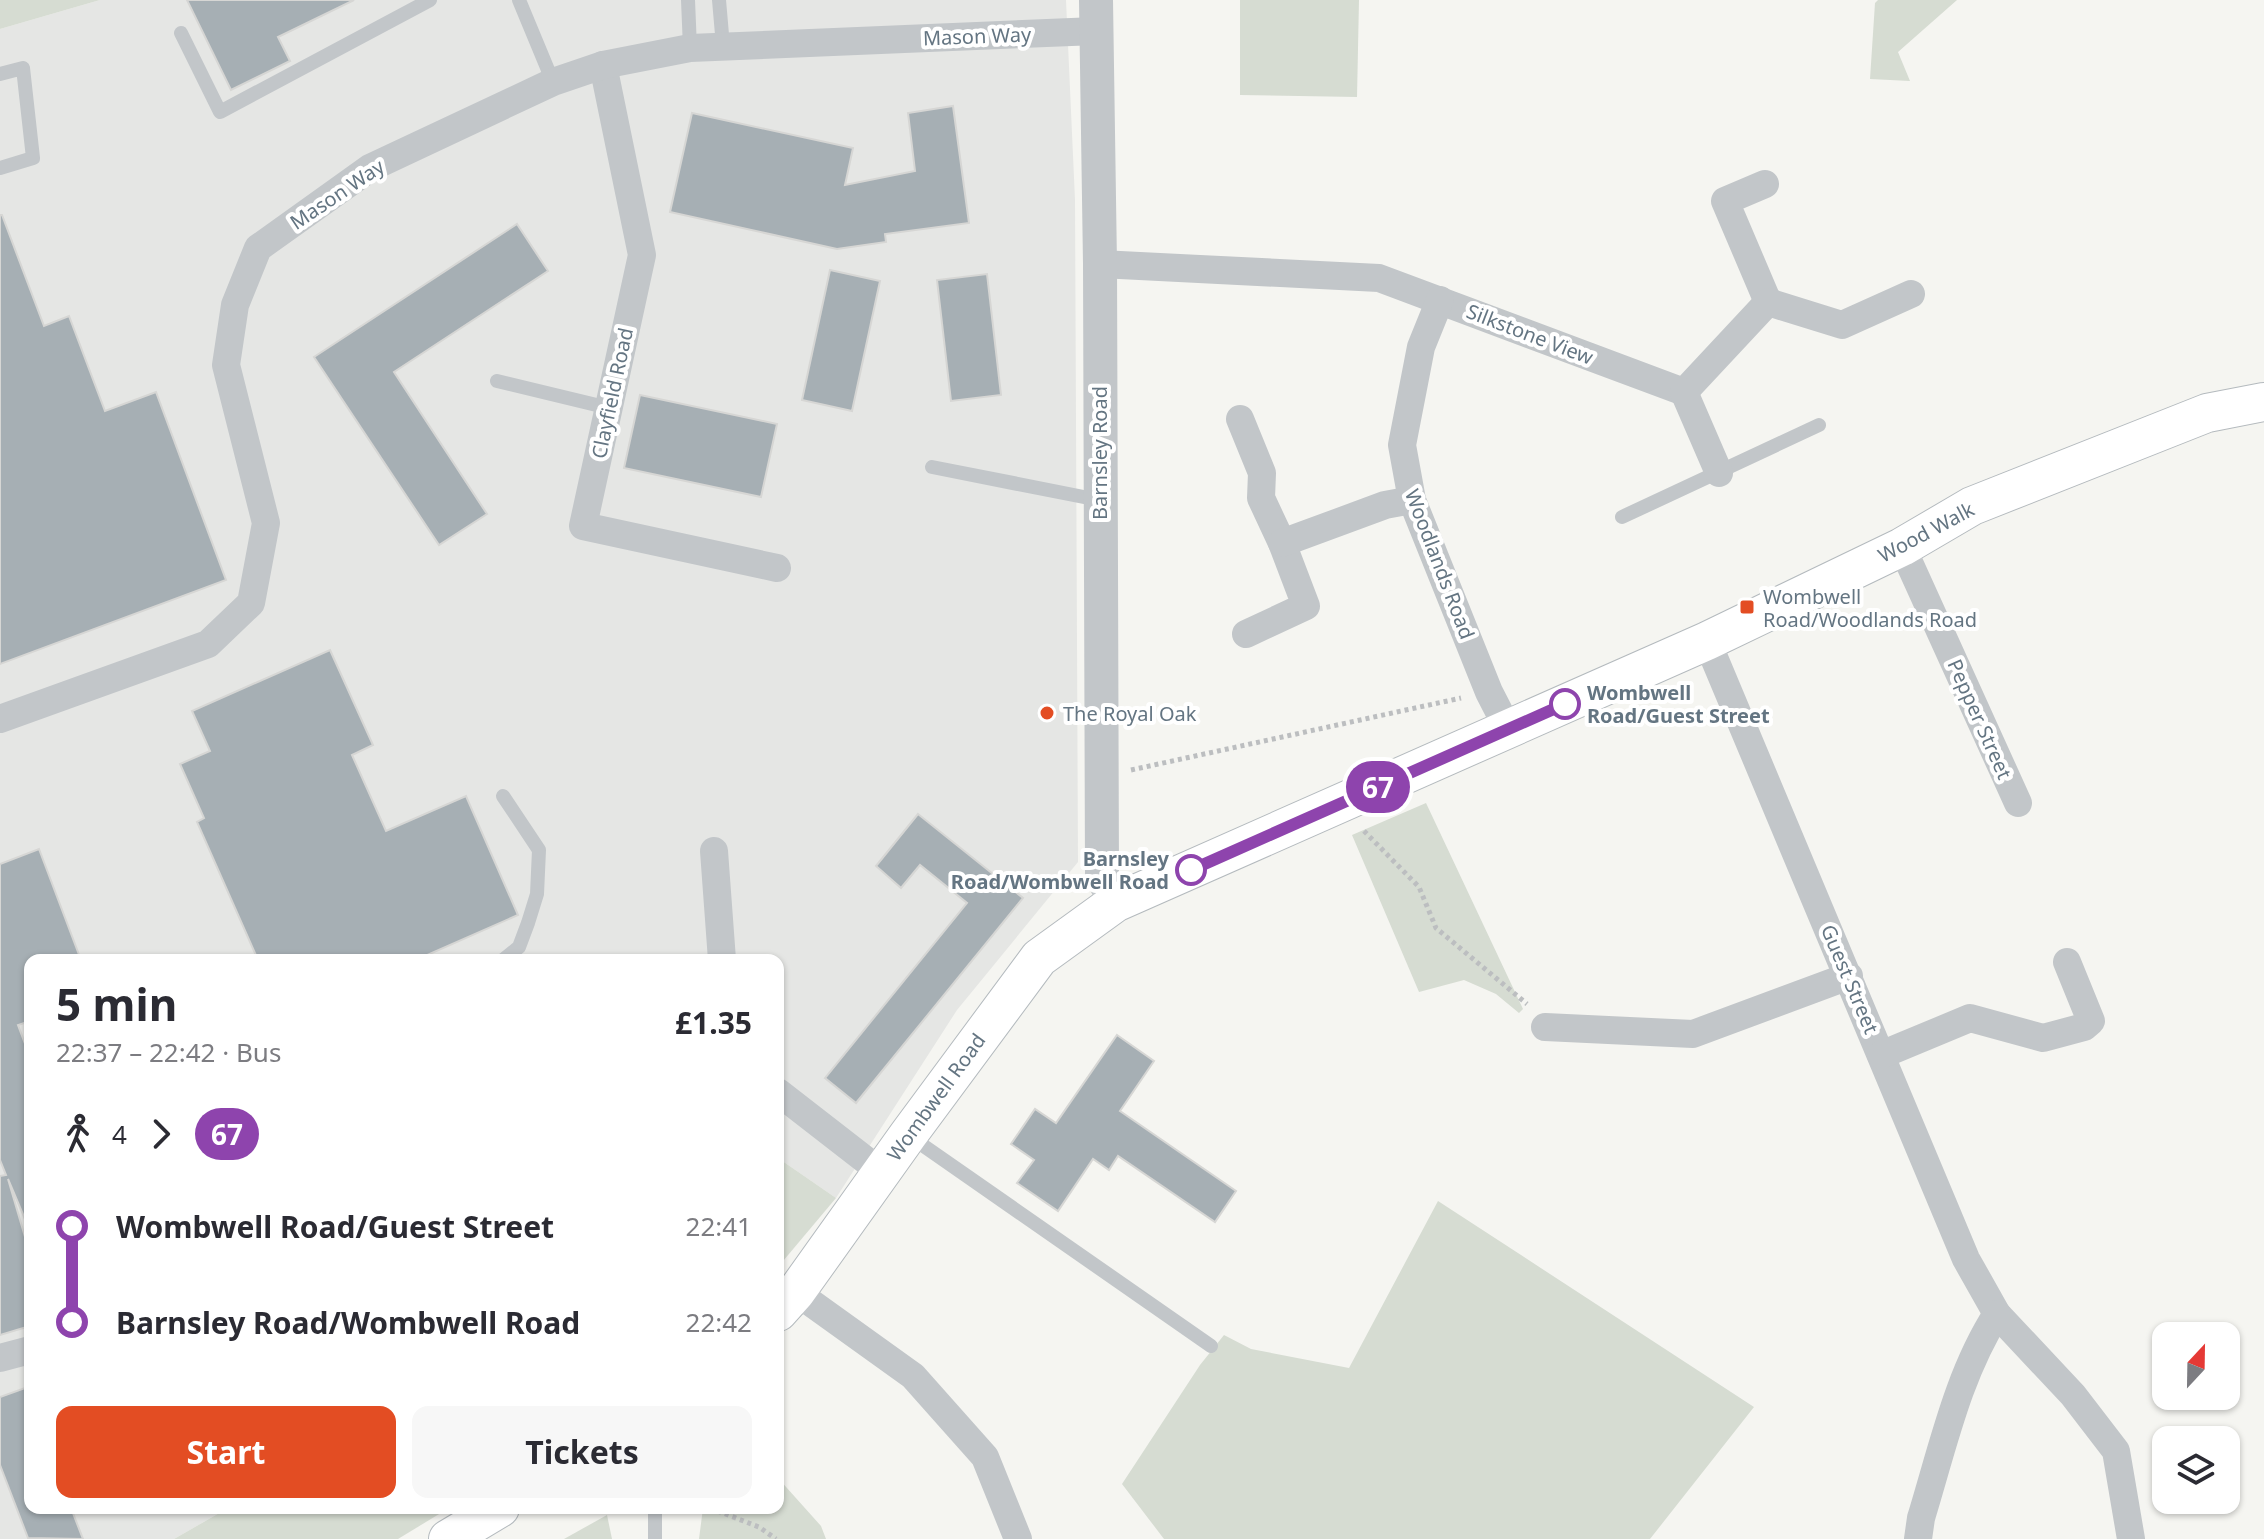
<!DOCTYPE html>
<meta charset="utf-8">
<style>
body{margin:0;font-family:"Noto Sans",sans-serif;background:#f7f7f7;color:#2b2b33;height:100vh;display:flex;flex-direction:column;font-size:30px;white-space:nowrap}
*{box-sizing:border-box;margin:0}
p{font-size:26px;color:#7c7c81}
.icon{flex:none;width:44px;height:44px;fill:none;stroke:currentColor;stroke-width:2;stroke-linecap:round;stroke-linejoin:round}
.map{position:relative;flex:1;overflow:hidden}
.drawer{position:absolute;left:24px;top:954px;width:760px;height:560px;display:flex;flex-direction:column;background:#fff;border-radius:16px;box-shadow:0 2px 6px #0004}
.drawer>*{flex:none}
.badge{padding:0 16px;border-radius:26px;font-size:28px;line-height:52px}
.needle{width:52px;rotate:22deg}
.tools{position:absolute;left:2152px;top:1322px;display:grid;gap:16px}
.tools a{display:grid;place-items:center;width:88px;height:88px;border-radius:16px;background:#fff;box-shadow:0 2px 6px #0004;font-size:40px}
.map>.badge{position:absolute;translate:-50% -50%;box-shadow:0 0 0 4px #fff}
.legs{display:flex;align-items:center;gap:12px;height:88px;padding:0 32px;font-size:26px}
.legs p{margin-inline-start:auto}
.overview{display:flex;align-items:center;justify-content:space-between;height:136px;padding:0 32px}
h1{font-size:44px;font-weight:700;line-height:60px}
.cta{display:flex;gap:16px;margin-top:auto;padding:16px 32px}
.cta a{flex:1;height:92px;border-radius:16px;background:#e34d23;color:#fff;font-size:32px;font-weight:700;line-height:92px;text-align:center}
.cta a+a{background:#f7f7f7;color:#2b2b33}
ul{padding:0 32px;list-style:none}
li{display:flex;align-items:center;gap:28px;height:96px;font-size:30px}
li i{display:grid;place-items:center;width:12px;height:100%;margin:0 10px;background:currentColor}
li i::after{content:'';width:20px;height:20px;margin:-10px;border:6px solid;border-radius:50%;background:#fff}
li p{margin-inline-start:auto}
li:first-child i{background:linear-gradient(#0000 50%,currentColor 0)}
li:last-child i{background:linear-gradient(currentColor 50%,#0000 0)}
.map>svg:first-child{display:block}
.built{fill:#e5e6e4}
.green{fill:#d6dcd2}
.building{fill:#a6afb4;stroke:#d6d6d4;stroke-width:2}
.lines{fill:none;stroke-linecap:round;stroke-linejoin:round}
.secondary-casing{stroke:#b4babe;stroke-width:40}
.path{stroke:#bcbec0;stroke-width:5;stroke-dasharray:4 4;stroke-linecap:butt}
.service{stroke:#c2c6c9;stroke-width:14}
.minor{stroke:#c2c6c9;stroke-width:28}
.tertiary{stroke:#c2c6c9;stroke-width:34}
.secondary{stroke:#fff;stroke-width:38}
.line-1-casing{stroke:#fff;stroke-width:18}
.line-1{stroke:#8e44ad;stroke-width:12}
.poi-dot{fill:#e34d23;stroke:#fff;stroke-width:3}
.stop-1-dot{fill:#fff;stroke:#8e44ad;stroke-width:4}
.labels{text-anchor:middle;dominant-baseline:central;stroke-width:8;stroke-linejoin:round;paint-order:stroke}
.street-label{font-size:20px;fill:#647582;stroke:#fff}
.poi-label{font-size:20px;fill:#647582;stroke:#fff;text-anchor:start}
.stop-label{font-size:20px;font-weight:bold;fill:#647582;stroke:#fff;text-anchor:start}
</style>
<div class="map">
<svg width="2264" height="1539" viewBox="0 0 2264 1539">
<rect width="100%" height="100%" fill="#f5f5f1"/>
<path class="built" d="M100,0H1066L1075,200L1078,862L957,1010L836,1198L778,1158V960H30V1508H228L174,1539H0V29Z"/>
<g class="green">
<path d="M0,0H100L0,29Z"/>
<path d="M1240,0H1359L1357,97L1240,95Z"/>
<path d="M1878,0H1957L1898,52L1910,81L1870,79L1875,3Z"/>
<path d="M1426,803L1523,1009L1519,1013L1496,994L1464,980L1419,992L1352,835Z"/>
<path d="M778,1158L836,1198L778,1267Z"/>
<path d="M1438,1201L1754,1407L1650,1539H1164L1122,1484L1200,1365L1224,1335L1251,1349L1349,1368Z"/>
<path d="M778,1478L821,1526L826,1539H699L703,1508H778Z"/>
<path d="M228,1508H449L398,1539H174Z"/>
<path d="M607,1515L612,1539H564Z"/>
</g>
<g class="building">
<path d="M187,0H354L278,37L290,61L231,90Z"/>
<path d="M953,106L969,223L885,234L886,242L837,249L670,212L692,113L853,148L845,185L915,171L908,113Z"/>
<path d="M0,215H2L44,326L69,316L105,411L156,392L226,580L0,664Z"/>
<path d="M517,224L548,271L394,372L487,514L439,545L314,357Z"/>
<path d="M830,270L880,281L852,411L802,400Z"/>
<path d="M987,274L1001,395L951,401L937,280Z"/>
<path d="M640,395L777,424L761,497L624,468Z"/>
<path d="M330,650L373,745L352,755L386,831L466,796L518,915L416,960H258L197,822L204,818L180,764L210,751L192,711Z"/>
<path d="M918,814L1023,898L856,1103L825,1078L967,903L920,865L901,888L876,866Z"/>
<path d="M39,849L81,960H30V1021L18,1025L30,1057V1231L8,1179L30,1254V1326L0,1335V1176L6,1175L0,1160V864Z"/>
<path d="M1117,1035L1154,1061L1120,1111L1236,1191L1215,1222L1118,1156L1109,1170L1093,1159L1058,1211L1017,1183L1034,1160L1011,1144L1035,1109L1056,1123Z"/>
<path d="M25,1388L30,1401V1508H71L83,1539L28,1538L0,1465V1397Z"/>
</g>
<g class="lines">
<g class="secondary-casing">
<g id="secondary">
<path d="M778,1312L796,1292L908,1135L1039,958L1115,903L1707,641L1902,547L1972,506L2207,413L2264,402"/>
<path d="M448,1539L500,1508"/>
</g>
</g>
<g class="path">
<path d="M1131,770L1461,698"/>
<path d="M1364,831L1419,887L1436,928L1527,1004"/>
<path d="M710,1508L759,1527L776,1539"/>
</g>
<g class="service">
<path d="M519,0L553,82"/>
<path d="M688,0L690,48"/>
<path d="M719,0L723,46"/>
<path d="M181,33L220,112L430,0"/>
<path d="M0,74L23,68L33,158L0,168"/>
<path d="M497,381L609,408"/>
<path d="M932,467L1099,500"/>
<path d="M1622,517L1819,425"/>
<path d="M503,796L539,850L537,894L528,923L519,947L503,960"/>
<path d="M908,1135L1211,1346"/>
<path d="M655,1508V1539"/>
</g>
<g class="minor">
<path d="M603,65L642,255L583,526L777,568"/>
<path d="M1765,184L1725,201L1768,302"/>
<path d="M1100,264L1379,278L1684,392L1768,302L1842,325L1911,294"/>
<path d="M1440,300L1421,347L1402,445L1412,500L1489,692L1508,729"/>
<path d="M1684,392L1719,473"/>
<path d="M1240,419L1262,473L1261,498L1282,543L1306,606L1246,634"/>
<path d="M1282,543L1385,505L1412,500"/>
<path d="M1902,547L2018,803"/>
<path d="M1707,641L1966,1259L1997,1314L2073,1395L2116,1451L2131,1539"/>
<path d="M0,719L208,644L251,603L266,523L226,365L235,305L258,248L370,168L553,82L603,65L690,48L1096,31"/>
<path d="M714,851L722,960"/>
<path d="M1545,1027L1693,1034L1849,976"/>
<path d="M1881,1055L1970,1018L2043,1038L2084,1027L2091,1021L2067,962"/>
<path d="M778,1092L881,1172"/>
<path d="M796,1292L913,1376L985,1457L1018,1539"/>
<path d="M0,1358L30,1350"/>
<path d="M1918,1539L1921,1518C1942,1450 1958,1374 1997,1314"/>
</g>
<path class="tertiary" d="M1096,0L1100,264L1102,875L1115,903"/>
<use href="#secondary" class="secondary"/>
</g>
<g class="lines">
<g class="line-1-casing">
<path id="line-1" d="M1191,870L1565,704"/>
</g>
<use href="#line-1" class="line-1"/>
</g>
<g class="poi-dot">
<rect x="1739" y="599" width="16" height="16" rx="4"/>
<circle cx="1047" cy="713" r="8"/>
</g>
<g class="stop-1-dot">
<circle cx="1565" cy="704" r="14"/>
<circle cx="1191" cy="870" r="14"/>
</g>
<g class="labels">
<g class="street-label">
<text transform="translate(977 36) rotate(-2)">Mason Way</text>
<text transform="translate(337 194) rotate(-34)">Mason Way</text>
<text transform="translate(1530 334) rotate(21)">Silkstone View</text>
<text transform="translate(612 393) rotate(-78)">Clayfield Road</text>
<text transform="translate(1099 453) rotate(-90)">Barnsley Road</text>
<text transform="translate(1926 532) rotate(-28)">Wood Walk</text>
<text transform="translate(1440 564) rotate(69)">Woodlands Road</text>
<text transform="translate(1980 719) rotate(66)">Pepper Street</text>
<text transform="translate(1850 979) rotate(67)">Guest Street</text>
<text transform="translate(936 1097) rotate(-54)">Wombwell Road</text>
</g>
<g class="poi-label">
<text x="1763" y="596">Wombwell<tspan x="1763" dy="23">Road/Woodlands Road</tspan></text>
<text x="1063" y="713">The Royal Oak</text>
</g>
<g class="stop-label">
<text x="1587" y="692">Wombwell<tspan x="1587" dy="23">Road/Guest Street</tspan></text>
<text x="1169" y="858" text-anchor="end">Barnsley<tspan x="1169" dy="23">Road/Wombwell Road</tspan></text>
</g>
</g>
</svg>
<div class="tools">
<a><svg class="needle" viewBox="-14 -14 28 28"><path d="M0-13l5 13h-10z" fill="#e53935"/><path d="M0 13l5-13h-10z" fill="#7c7c81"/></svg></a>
<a><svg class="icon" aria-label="layers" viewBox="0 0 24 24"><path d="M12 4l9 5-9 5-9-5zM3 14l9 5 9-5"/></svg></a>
</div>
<b class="badge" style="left:1378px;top:787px;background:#8e44ad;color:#fff">67</b>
<section class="drawer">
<div class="overview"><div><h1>5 min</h1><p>22:37 – 22:42 · Bus</p></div><b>£1.35</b></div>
<div class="legs"><svg class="icon" aria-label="walk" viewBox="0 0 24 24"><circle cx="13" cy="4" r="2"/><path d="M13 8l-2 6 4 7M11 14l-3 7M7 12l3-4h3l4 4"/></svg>4<svg class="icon" aria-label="forward" viewBox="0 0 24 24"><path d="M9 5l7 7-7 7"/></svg><b class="badge" style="background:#8e44ad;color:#fff">67</b></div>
<ul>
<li><i style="color:#8e44ad"></i><b>Wombwell Road/Guest Street</b><p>22:41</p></li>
<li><i style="color:#8e44ad"></i><b>Barnsley Road/Wombwell Road</b><p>22:42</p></li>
</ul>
<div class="cta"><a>Start</a><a>Tickets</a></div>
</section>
</div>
